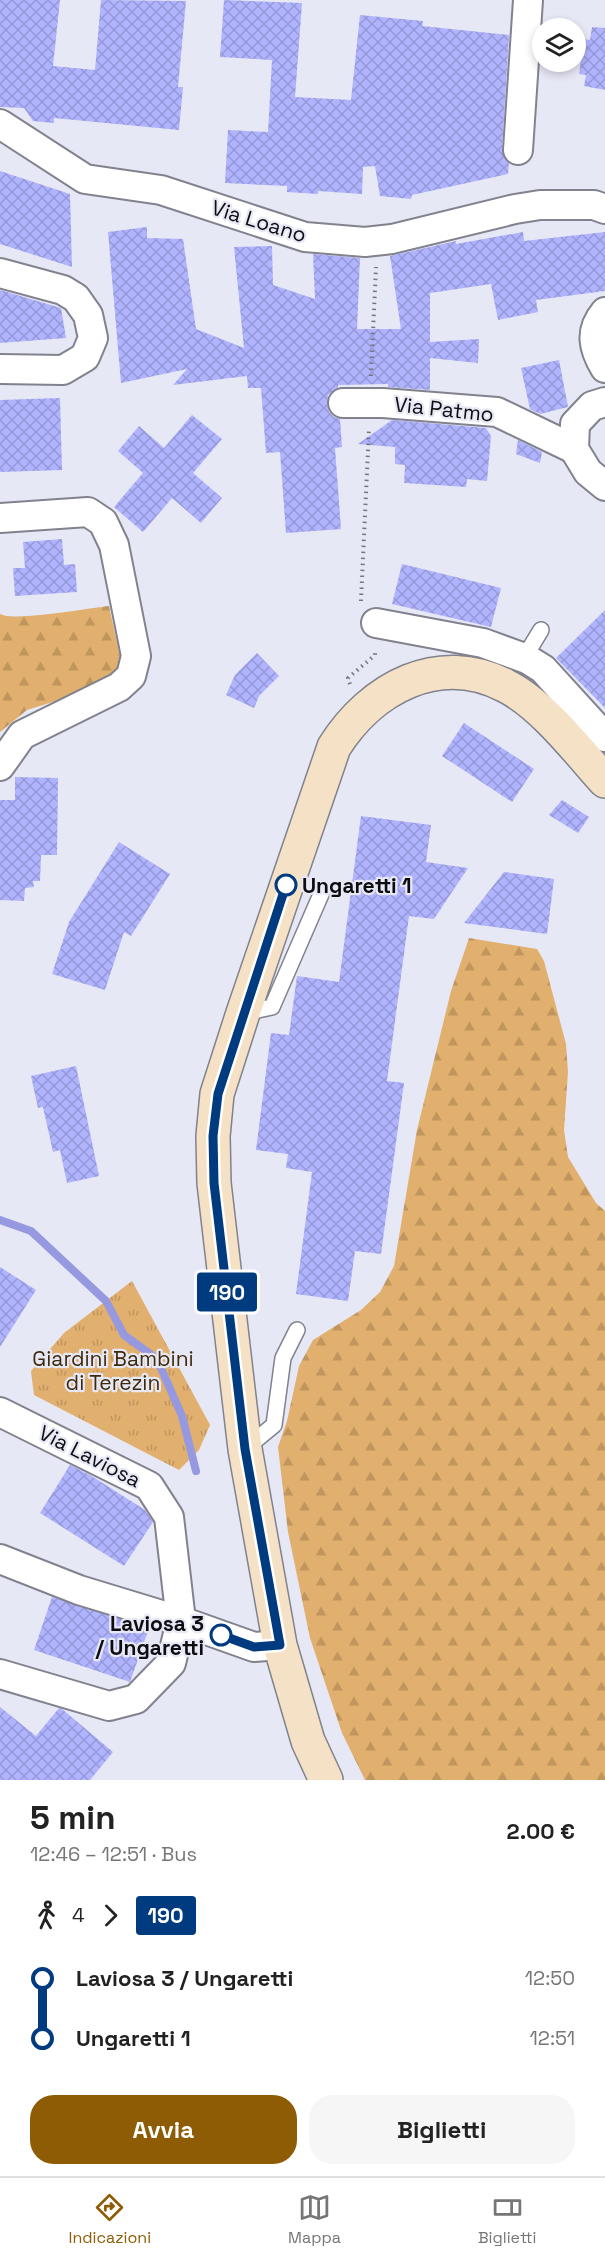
<!DOCTYPE html>
<html lang="it">
<meta charset="utf-8">
<style>
body{margin:0;font-family:"Space Grotesk",sans-serif;background:#f6f6f6;color:#222;height:100vh;display:flex;flex-direction:column;font-size:22px;white-space:nowrap}
*{box-sizing:border-box;margin:0}
p{font-size:20px;color:#767676}
.icon{flex:none;width:33px;height:33px;fill:none;stroke:currentColor;stroke-width:2;stroke-linecap:round;stroke-linejoin:round}
.map{position:relative;height:1780px;overflow:hidden}
.panel{display:flex;flex-direction:column;background:#fff;flex:1}
.panel>*{flex:none}
.badge{padding:0 12px;border-radius:4px;font-size:21px;line-height:39px}
.controls{position:absolute;left:532px;top:18px;display:grid;gap:12px}
.controls a{display:grid;place-items:center;width:54px;height:54px;border-radius:50%;background:#fff;box-shadow:0 3px 9px #0003;font-size:30px}
.map>.badge{position:absolute;translate:-50% -50%;box-shadow:0 0 0 3px #fff}
.legs{display:flex;align-items:center;gap:9px;height:66px;padding:0 30px;font-size:20px}
.legs p{margin-inline-start:auto}
.head{display:flex;align-items:center;justify-content:space-between;height:102px;padding:0 30px}
h1{font-size:33px;font-weight:800;line-height:45px}
.action{display:flex;gap:12px;margin-top:auto;padding:12px 30px}
.action a{flex:1;height:69px;border-radius:24px;background:#8d5c05;color:#fff;font-size:24px;font-weight:800;line-height:69px;text-align:center}
.action a+a{background:#f6f6f6;color:#222}
ul{padding:0 30px;list-style:none}
li{display:flex;align-items:center;gap:21px;height:60px;font-size:22px}
li i{display:grid;place-items:center;width:9px;height:100%;margin:0 8px;background:currentColor}
li i::after{content:'';width:15px;height:15px;margin:-8px;border:4px solid;border-radius:50%;background:#fff}
li p{margin-inline-start:auto}
li:first-child i{background:linear-gradient(#0000 50%,currentColor 0)}
li:last-child i{background:linear-gradient(currentColor 50%,#0000 0)}
.dock{display:flex;justify-content:space-around;align-items:center;height:84px;border-top:2px solid #e0e0e0;background:#fff;font-size:16px;color:#767676}
.dock a{display:grid;justify-items:center;gap:3px}
.dock .on{color:#8d5c05}
.map>svg:first-child{display:block}
.forest{fill:url(#forest-firs)}
.park{fill:url(#park-tufts)}
.lines{fill:none;stroke-linecap:round;stroke-linejoin:round}
.stream{stroke:#9698e0;stroke-width:8}
.building{fill:url(#building-cross-hatch)}
.lane-casing{stroke:#81828d;stroke-width:18}
.street-casing{stroke:#81828d;stroke-width:32}
.secondary-casing{stroke:#81828d;stroke-width:36}
.path{stroke:#76767e;stroke-width:4;stroke-dasharray:1.5 4.5;stroke-linecap:butt}
.lane{stroke:#fff;stroke-width:15}
.street{stroke:#fff;stroke-width:28}
.secondary{stroke:#f5e2c6;stroke-width:33}
.line-1-casing{stroke:#fff;stroke-width:14}
.line-1{stroke:#003b80;stroke-width:9}
.stop-1-dot{fill:#fff;stroke:#003b80;stroke-width:3}
.labels{text-anchor:middle;dominant-baseline:central;stroke-width:4.5;stroke-linejoin:round;paint-order:stroke}
.street-label{font-size:21px;fill:#0d0d11;stroke:#e7e8f5}
.stop-label{font-size:21px;font-weight:bold;fill:#0d0d11;stroke:#e7e8f5;text-anchor:start}
.park-label{font-size:21px;fill:#3f290b;stroke:#e7e8f5}
</style>
<div class="map">
<svg width="605" height="1780" viewBox="0 0 605 1780">
<defs>
<pattern id="forest-firs" width="22" height="20" patternUnits="userSpaceOnUse" patternTransform="scale(1.5)"><rect width="22" height="20" fill="#e1af6e"/><path d="M5 1l3.5 6h-7zM16 11l3.5 6h-7z" fill="#c0955e"/></pattern>
<pattern id="park-tufts" width="24" height="20" patternUnits="userSpaceOnUse" patternTransform="scale(1.5)"><rect width="24" height="20" fill="#e1af6e"/><path d="M3 7l-1-3M5 7V3M7 7l1-3M15 17l-1-3M17 17v-4M19 17l1-3" fill="none" stroke="#c0955e"/></pattern>
<pattern id="building-cross-hatch" width="8" height="8" patternUnits="userSpaceOnUse" patternTransform="scale(1.5)"><rect width="8" height="8" fill="#b0b3fd"/><path d="M0 0l8 8M0 8l8-8" fill="none" stroke="#9699d8"/></pattern>
</defs>
<rect width="100%" height="100%" fill="#e7e8f5"/>
<g class="forest">
<path d="M109,606L120,656L117,674L94,689L27,710L0,732V614C14,622 89,608 109,606Z"/>
<path d="M469,938L537,949L544,961L566,1044L568,1072L564,1130L568,1157L596,1203L605,1211V1780H365L342,1733L310,1638L288,1532L278,1447L287,1421L299,1366L313,1340L361,1310L380,1292L394,1266L417,1130L451,991Z"/>
</g>
<path class="park" d="M132,1281L210,1425L199,1450L179,1470L34,1395L31,1371L64,1333Z"/>
<g class="lines">
<path class="stream" d="M0,1220L31,1231L106,1301L124,1335L157,1359L182,1416L196,1471"/>
</g>
<g class="building">
<path d="M0,0H60L53,66L95,70L101,0L186,1L178,87H183L179,130L54,118V123L33,121L24,108L0,107Z"/>
<path d="M224,0L302,3L295,97L351,100L360,15L423,21L422,26L509,35L502,149L504,158L509,164L508,174L412,195L411,199L380,196L375,166L363,167L362,194L318,191V194L287,192V186L225,183L228,130L268,132L272,60L220,57Z"/>
<path d="M592,27L605,28V90L584,86L586,75L579,74L584,39L590,40Z"/>
<path d="M0,171L70,194L72,267L0,244Z"/>
<path d="M147,227V238L183,239L196,329L244,348L234,247L272,246L273,285L315,299L313,254L360,258L357,329H401L390,256L456,241V244L523,232L524,241L605,232V291L536,300L538,312L498,320L491,284L430,293V342L479,339L478,363L430,358V390L388,387V384L338,385V388L328,395L327,404L329,412L334,417L340,419L342,447L335,448L341,529L286,533L280,452L266,453L261,388H248L247,376L173,385L187,369L121,383L108,232Z"/>
<path d="M0,290L61,308L66,338L0,343Z"/>
<path d="M559,360L568,407L540,414L530,409L521,368Z"/>
<path d="M60,398L62,470L0,472V400Z"/>
<path d="M192,415L222,439L193,473L222,498L201,523L172,498L143,532L114,507L143,473L118,451L139,426L164,448Z"/>
<path d="M392,420L486,428L491,436L487,481L467,479L466,487L404,483L405,465L395,464V447L358,444Z"/>
<path d="M518,440L542,452L540,463L516,454Z"/>
<path d="M62,539L64,565L75,564L77,592L15,596L13,568H25L23,542Z"/>
<path d="M402,564L501,588L491,627L392,604Z"/>
<path d="M605,610V708L556,658Z"/>
<path d="M257,653L279,676L259,696L254,708L226,695L235,675Z"/>
<path d="M464,723L534,769L512,802L442,756Z"/>
<path d="M15,777L58,778L57,855H41L40,881H33L34,887L25,888L24,901L0,900V800H15Z"/>
<path d="M562,800L589,817L578,833L549,815Z"/>
<path d="M361,816L431,825L426,862L468,868L434,919L409,916L387,1081L404,1083L381,1254L355,1251L348,1301L296,1294L312,1172L286,1168L288,1154L256,1150L271,1033L289,1035L297,976L339,982Z"/>
<path d="M119,842L170,874L131,936L124,932L105,990L52,974L69,922Z"/>
<path d="M504,872L554,879L547,934L464,923Z"/>
<path d="M76,1066L99,1176L67,1183L60,1150L53,1152L43,1107L38,1108L31,1076Z"/>
<path d="M0,1267L36,1290L0,1347Z"/>
<path d="M70,1465L90,1475L145,1510L153,1522L124,1566L40,1513Z"/>
<path d="M52,1597L149,1628L130,1682L34,1650Z"/>
<path d="M0,1707L36,1736L59,1708L62,1709L113,1752L90,1780H0Z"/>
</g>
<g class="lines">
<g class="lane-casing">
<g id="lane">
<path d="M524,658L541,630"/>
<path d="M243,1013L272,1007L322,892"/>
<path d="M245,1449L274,1425L283,1358L297,1330"/>
</g>
</g>
<g class="street-casing">
<g id="street">
<path d="M0,124L85,179L161,190L305,237L365,242L392,239L515,209L540,205H594L605,209"/>
<path d="M518,150L528,0"/>
<path d="M0,273L63,290L76,298L88,315L93,338L85,357L63,370L0,369"/>
<path d="M605,312C589,331 593,348 605,368"/>
<path d="M605,402L592,406L575,424L574,449L588,472L605,486"/>
<path d="M343,403H383L497,412L574,449"/>
<path d="M0,518L88,512L103,522L114,545L136,656L131,676L119,687L22,735L0,766"/>
<path d="M376,623L483,643L527,659L543,669L605,737"/>
<path d="M0,1412L149,1486L169,1517L181,1621L171,1663L136,1699L109,1706L0,1674"/>
<path d="M0,1559L79,1590L181,1621L254,1647L280,1645"/>
</g>
</g>
<g class="secondary-casing">
<path id="secondary" d="M326,1780L308,1741L280,1645L245,1449L214,1183L213,1136L217,1094L243,1013L334,747C371,688 439,651 506,686C542,704 578,751 605,781"/>
</g>
<g class="path">
<path d="M371,376L376,267"/>
<path d="M361,601L369,429"/>
<path d="M350,684L348,678L375,655V650"/>
</g>
<use href="#lane" class="lane"/>
<use href="#street" class="street"/>
<use href="#secondary" class="secondary"/>
</g>
<g class="lines">
<g class="line-1-casing">
<path id="line-1" d="M221,1635L254,1647L280,1645L245,1449L214,1183L213,1136L218,1094L286,885"/>
</g>
<use href="#line-1" class="line-1"/>
</g>
<g class="stop-1-dot">
<circle cx="286" cy="885" r="10"/>
<circle cx="221" cy="1635" r="10"/>
</g>
<g class="labels">
<g class="street-label">
<text transform="translate(259 221) rotate(17)">Via Loano</text>
<text transform="translate(444 409) rotate(6)">Via Patmo</text>
<text transform="translate(90 1456) rotate(27)">Via Laviosa</text>
</g>
<g class="stop-label">
<text x="302" y="885">Ungaretti 1</text>
<text x="204" y="1623" text-anchor="end">Laviosa 3<tspan x="204" dy="24">/ Ungaretti</tspan></text>
</g>
<g class="park-label">
<text x="113" y="1358">Giardini Bambini<tspan x="113" dy="24">di Terezin</tspan></text>
</g>
</g>
</svg>
<div class="controls">
<a><svg class="icon" aria-label="layers" viewBox="0 0 24 24"><path d="M12 4l9 5-9 5-9-5zM3 14l9 5 9-5"/></svg></a>
</div>
<b class="badge" style="left:227px;top:1292px;background:#003b80;color:#fff">190</b>
</div>
<section class="panel">
<div class="head"><div><h1>5 min</h1><p>12:46 – 12:51 · Bus</p></div><b>2.00 €</b></div>
<div class="legs"><svg class="icon" aria-label="walk" viewBox="0 0 24 24"><circle cx="13" cy="4" r="2"/><path d="M13 8l-2 6 4 7M11 14l-3 7M7 12l3-4h3l4 4"/></svg>4<svg class="icon" aria-label="forward" viewBox="0 0 24 24"><path d="M9 5l7 7-7 7"/></svg><b class="badge" style="background:#003b80;color:#fff">190</b></div>
<ul>
<li><i style="color:#003b80"></i><b>Laviosa 3 / Ungaretti</b><p>12:50</p></li>
<li><i style="color:#003b80"></i><b>Ungaretti 1</b><p>12:51</p></li>
</ul>
<div class="action"><a>Avvia</a><a>Biglietti</a></div>
</section>
<nav class="dock">
<a class="on"><svg class="icon" aria-label="directions" viewBox="0 0 24 24"><path d="M12 3l9 9-9 9-9-9zM9 14v-3h6M13 9l2 2-2 2"/></svg>Indicazioni</a>
<a><svg class="icon" aria-label="map" viewBox="0 0 24 24"><path d="M3 6l6-2 6 2 6-2v14l-6 2-6-2-6 2zM9 4v14M15 6v14"/></svg>Mappa</a>
<a><svg class="icon" aria-label="tickets" viewBox="0 0 24 24"><path d="M3 7h18v10H3zM15 7v10"/></svg>Biglietti</a>
</nav>
